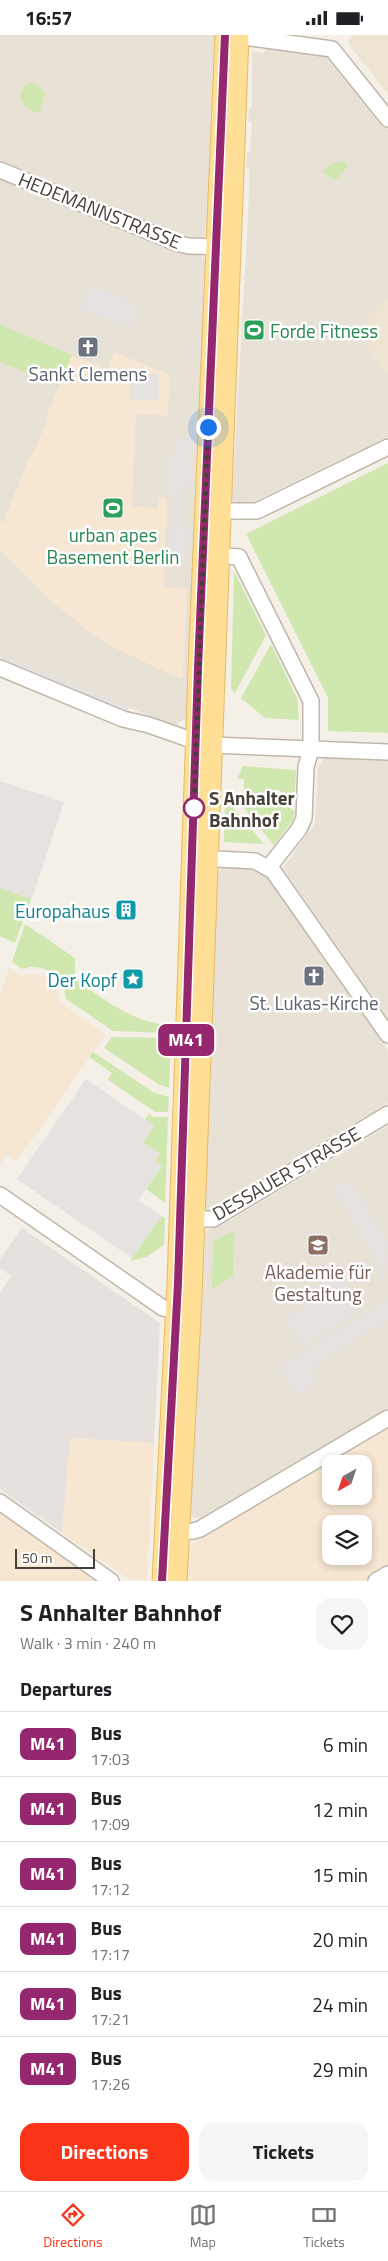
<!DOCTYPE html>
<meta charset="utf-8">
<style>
body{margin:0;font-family:"Titillium Web",sans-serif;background:#f6f6f6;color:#202124;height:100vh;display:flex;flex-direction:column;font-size:19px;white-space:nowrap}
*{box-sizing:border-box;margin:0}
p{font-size:16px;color:#757577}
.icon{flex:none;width:28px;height:28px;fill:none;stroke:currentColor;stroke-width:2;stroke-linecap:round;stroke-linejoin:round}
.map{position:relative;height:1546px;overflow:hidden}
.drawer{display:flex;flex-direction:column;background:#fff;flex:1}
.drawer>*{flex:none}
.badge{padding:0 10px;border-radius:8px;font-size:18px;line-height:32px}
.needle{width:32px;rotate:220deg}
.controls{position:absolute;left:322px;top:1420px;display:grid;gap:10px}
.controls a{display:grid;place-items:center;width:50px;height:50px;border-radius:10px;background:#fff;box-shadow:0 2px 8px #0003;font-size:25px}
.scale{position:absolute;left:15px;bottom:12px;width:80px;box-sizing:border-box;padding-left:5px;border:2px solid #474036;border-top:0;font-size:14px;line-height:18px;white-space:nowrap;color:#474036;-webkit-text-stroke:4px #fff;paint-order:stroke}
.you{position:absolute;width:25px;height:25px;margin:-12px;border:4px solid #fff;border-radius:50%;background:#1a73e8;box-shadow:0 0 0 8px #1a73e833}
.map>.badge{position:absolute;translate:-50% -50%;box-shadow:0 0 0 2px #fff}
h2{padding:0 20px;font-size:19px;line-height:45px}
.round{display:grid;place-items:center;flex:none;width:52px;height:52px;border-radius:15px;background:#f6f6f6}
.headline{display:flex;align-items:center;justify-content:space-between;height:85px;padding:0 20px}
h1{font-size:24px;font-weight:700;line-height:38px}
.cta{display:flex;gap:10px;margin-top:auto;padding:10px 20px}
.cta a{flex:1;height:58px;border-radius:15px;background:#fb3317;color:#fff;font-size:20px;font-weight:700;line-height:58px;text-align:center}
.cta a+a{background:#f6f6f6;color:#202124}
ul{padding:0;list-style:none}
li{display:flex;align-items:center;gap:15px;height:65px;padding:0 20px;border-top:1px solid #e0e0e0}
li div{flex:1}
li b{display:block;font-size:19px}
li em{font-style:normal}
li .badge{min-width:55px;font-weight:700;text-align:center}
.status{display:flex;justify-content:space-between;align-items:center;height:35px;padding:0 25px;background:#fff;direction:ltr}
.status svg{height:14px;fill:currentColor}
.tabs{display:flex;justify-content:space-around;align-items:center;height:70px;border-top:1px solid #e0e0e0;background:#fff;font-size:14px;color:#757577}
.tabs a{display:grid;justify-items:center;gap:2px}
.tabs .active{color:#fb3317}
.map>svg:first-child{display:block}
.residential{fill:#e8e1d5}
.commercial{fill:#f6e6d2;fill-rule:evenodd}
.industrial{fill:#e6e1dc}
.education{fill:#ede4d1}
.green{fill:#d0e8b0}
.parking{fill:#e5e2df}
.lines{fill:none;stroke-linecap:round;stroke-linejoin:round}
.minor-casing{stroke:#bfb7aa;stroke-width:18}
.major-casing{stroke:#e5bb64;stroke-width:21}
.minor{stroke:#fff;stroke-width:15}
.major{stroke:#ffde95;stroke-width:19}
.line-casing{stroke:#fff;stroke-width:11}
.line{stroke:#95276e;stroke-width:8}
.walk{stroke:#474036;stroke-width:5;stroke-dasharray:0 9}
.stop-dot{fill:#fff;stroke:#95276e;stroke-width:2.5}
.labels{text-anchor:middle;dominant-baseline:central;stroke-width:5;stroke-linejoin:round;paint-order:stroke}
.street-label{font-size:19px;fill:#474036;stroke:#fff}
.leisure-label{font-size:19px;fill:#27864d;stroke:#fff;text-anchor:start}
.worship-label{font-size:19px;fill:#5b616d;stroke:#fff}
.stop-label{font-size:19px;font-weight:bold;fill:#474036;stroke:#fff;text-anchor:start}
.culture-label{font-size:19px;fill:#0d838f;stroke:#fff;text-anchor:end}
.education-label{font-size:19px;fill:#785e54;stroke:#fff}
</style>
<div class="status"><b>16:57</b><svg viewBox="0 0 49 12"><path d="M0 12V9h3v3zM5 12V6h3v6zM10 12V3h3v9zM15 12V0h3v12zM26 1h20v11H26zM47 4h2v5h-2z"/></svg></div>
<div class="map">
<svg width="388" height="1546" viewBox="0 0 388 1546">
<rect width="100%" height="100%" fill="#f4f0e7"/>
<g class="residential">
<path d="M0,0H218L211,187L206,188L205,200L201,202H192L170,196L0,125Z"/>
<path d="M266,9L322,17L334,23L388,95V402L253,467L238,468L232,466L247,200L250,134L246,133L247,118H250L252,87L248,86L249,73H252V16L264,18Z"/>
<path d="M0,145L167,214L202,221L205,224V233L209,234L199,470H195V476H199L191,676H187L185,685L178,688L176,692L0,619Z"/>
<path d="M326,720H339L340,723L388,725V984L283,833L315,788L318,732Z"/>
<path d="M222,833L252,835L263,839L270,846L388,1016V1068L220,1169L219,1174L210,1177L205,1173L213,845H218V837Z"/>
<path d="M388,1091V1373L201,1483L192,1482L190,1472L186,1471L204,1198L224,1185L229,1186Z"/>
</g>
<g class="commercial">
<path d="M114,317L170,340L168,381L136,379L132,471L158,473L159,462L167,463L164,552L187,554L183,642H176L115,613L87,595L46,562L0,514V486L3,487L31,418H33L47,386L45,384L72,320L107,335Z"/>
<path d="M9,933L21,941L34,938L47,942L57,953L59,967L106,999L17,1126L7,1119L0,1129V960Z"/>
<path d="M388,1394V1532L364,1546H182L190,1510ZM331,1429H364V1461H331ZM331,1489H364V1521H331Z"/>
<path d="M70,1403L154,1408L149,1513L146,1524L148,1523L147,1546L127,1543L62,1498Z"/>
<path d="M0,1478L11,1483V1485L25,1492L24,1494L71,1527L75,1526L98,1546H0Z"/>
</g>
<path class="industrial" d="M22,1193L160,1288L154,1408L70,1403L62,1498L0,1454V1258L11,1241L0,1233V1224Z"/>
<g class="education">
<path d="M350,0H388V59L347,7L352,3Z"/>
<path d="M388,263V340L366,311L368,279Z"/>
</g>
<g class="green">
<path d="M31,48L38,50L45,59L40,76L36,78L26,73L20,61L25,50Z"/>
<path d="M341,126L348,130L337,144L331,143L323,136L331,129Z"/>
<path d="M0,290L72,320L59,351L0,327Z"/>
<path d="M388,428V698L328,696V663L246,499Z"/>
<path d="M234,536L266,600L235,658L231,654Z"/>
<path d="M271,609L297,663L299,685L265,683L241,663Z"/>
<path d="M243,731L296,735L295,756L290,764L277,754L273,759L295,777L292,786L274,810L243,772L244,744H237Z"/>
<path d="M225,771H232L264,809L224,807Z"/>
<path d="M0,853L31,864L15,908L0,901Z"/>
<path d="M25,889L75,923V944C105,965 133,988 171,990V998L113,996L66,964C63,943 45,926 22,934L12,927Z"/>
<path d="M112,1002L171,1003L169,1053L158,1049L104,1013Z"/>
<path d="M93,1017L153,1057L169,1062L168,1077H155L108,1045L112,1038L89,1022Z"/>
<path d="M149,1079L153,1082H168L165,1168L146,1154L162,1131L155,1126L160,1119L143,1107L154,1091L145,1084Z"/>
<path d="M161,1181L165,1183L164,1210L146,1222L130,1226Z"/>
<path d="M234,1195L233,1241L212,1254L213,1207Z"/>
</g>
<g class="parking">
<path d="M89,249L140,270L130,294L79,273Z"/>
<rect x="129" y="339" width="30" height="26"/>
<path d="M176,402H193L191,451H182L181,493H189L188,527L168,526L173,460L165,459L166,422H175Z"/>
<path d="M0,619L129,672L127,676L0,623Z"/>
<path d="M0,746L64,767L32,864L0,853Z"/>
<path d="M86,1044L154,1091L143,1107L160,1119L155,1126L162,1131L138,1165L162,1181L132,1223L17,1144Z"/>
<path d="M350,1144L388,1206L386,1250L377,1234L380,1232L366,1208L362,1210L355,1197L358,1195L333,1154Z"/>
<path d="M336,1232L361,1273L303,1313L285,1284L324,1259L316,1244Z"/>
<path d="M388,1265V1285L310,1333L318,1347L296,1361L278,1332Z"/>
</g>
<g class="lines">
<g class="minor-casing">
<g id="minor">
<path d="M229,0L332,14L388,84"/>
<path d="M0,135L176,208L189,211L227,212"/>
<path d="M212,476H257L388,412"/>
<path d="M210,520L239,522L311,666V714L306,732L304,783L299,794L269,832"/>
<path d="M0,633L123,684L149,690L197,707L212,710L388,717"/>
<path d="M198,823L255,826L273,836L388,1000"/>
<path d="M0,1160L163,1273L185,1278"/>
<path d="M184,1184H213L388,1079"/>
<path d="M0,1467L111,1546"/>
<path d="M169,1498L193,1496L200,1494L388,1383"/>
<path d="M376,1546L388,1539"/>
</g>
</g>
<g class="major-casing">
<g id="major">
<path d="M162,1546L177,1248L198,633L225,0"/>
<path d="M177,1546L192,1262L239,0"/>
</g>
</g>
<use href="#minor" class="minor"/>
<use href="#major" class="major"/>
</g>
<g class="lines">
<g class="line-casing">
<path id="line" d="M162,1546L178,1248L198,633L225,0"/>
</g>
<use href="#line" class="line"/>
<path class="walk" d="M194,773L208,392"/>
</g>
<defs>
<g id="stadium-square" transform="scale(1.125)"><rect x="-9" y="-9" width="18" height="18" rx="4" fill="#2e9e5b" stroke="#fff"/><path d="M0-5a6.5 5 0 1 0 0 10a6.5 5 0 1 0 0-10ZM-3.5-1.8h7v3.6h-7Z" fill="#fff"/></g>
<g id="church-square" transform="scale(1.125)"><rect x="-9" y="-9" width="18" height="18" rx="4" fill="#6b7280" stroke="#fff"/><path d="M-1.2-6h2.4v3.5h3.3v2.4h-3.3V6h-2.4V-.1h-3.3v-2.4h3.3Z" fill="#fff"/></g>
<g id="building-square" transform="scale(1.125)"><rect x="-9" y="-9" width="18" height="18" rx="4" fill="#0f9aa8" stroke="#fff"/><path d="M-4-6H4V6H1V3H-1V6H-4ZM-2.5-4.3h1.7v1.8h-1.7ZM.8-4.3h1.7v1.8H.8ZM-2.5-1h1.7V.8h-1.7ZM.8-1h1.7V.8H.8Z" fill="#fff"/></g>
<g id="sight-square" transform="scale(1.125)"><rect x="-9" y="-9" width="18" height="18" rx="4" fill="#0f9aa8" stroke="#fff"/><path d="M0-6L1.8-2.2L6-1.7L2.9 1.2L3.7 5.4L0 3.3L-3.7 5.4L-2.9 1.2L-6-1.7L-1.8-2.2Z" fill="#fff"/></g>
<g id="university-square" transform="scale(1.125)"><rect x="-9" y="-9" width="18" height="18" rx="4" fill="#8d6e63" stroke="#fff"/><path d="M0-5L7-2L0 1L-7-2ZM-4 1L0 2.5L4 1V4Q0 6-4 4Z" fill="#fff"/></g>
</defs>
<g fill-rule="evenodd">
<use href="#stadium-square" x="254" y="295"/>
<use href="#church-square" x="88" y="312"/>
<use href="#stadium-square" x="113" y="473"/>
<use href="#building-square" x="126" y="875"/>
<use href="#church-square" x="314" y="941"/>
<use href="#sight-square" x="133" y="944"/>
<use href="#university-square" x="318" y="1210"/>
</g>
<circle class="stop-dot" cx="194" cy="773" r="10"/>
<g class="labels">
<g class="street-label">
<text transform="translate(100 175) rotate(22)">HEDEMANNSTRASSE</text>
<text transform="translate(286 1138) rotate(-30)">DESSAUER STRASSE</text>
</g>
<g class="leisure-label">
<text x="270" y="295">Forde Fitness</text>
<text x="113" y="499" text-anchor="middle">urban apes<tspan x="113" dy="22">Basement Berlin</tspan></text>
</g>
<g class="worship-label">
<text x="88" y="338">Sankt Clemens</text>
<text x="314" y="967">St. Lukas-Kirche</text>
</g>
<g class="stop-label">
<text x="209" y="762">S Anhalter<tspan x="209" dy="22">Bahnhof</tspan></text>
</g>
<g class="culture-label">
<text x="110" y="875">Europahaus</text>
<text x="117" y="944">Der Kopf</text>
</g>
<g class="education-label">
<text x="318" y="1236">Akademie für<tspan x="318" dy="22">Gestaltung</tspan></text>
</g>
</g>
</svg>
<div class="controls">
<a><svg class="needle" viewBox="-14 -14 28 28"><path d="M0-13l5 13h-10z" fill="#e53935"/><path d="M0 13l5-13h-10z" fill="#757577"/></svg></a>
<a><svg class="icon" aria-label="layers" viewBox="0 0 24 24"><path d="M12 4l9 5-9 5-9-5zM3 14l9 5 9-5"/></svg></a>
</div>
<div class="scale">50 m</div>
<div class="you" style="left:208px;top:392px"></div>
<b class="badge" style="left:186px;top:1005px;background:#95276e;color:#fff">M41</b>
</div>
<section class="drawer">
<div class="headline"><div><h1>S Anhalter Bahnhof</h1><p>Walk · 3 min · 240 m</p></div><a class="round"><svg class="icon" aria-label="heart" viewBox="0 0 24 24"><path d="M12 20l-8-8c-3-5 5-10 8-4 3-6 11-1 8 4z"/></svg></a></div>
<h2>Departures</h2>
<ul>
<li><span class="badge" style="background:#95276e;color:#fff">M41</span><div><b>Bus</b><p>17:03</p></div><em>6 min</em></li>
<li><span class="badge" style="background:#95276e;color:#fff">M41</span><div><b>Bus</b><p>17:09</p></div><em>12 min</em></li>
<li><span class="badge" style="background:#95276e;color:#fff">M41</span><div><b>Bus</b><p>17:12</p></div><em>15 min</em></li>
<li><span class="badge" style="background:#95276e;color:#fff">M41</span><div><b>Bus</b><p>17:17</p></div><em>20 min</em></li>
<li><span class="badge" style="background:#95276e;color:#fff">M41</span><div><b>Bus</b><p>17:21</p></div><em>24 min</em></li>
<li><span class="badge" style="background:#95276e;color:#fff">M41</span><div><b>Bus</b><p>17:26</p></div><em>29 min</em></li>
</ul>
<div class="cta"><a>Directions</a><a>Tickets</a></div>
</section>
<nav class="tabs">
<a class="active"><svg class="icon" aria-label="directions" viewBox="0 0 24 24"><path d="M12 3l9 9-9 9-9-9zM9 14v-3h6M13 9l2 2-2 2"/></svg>Directions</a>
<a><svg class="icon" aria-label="map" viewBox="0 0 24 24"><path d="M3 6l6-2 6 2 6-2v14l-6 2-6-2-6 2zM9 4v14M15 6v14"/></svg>Map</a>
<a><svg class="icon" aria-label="tickets" viewBox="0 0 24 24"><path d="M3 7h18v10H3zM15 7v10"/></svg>Tickets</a>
</nav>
